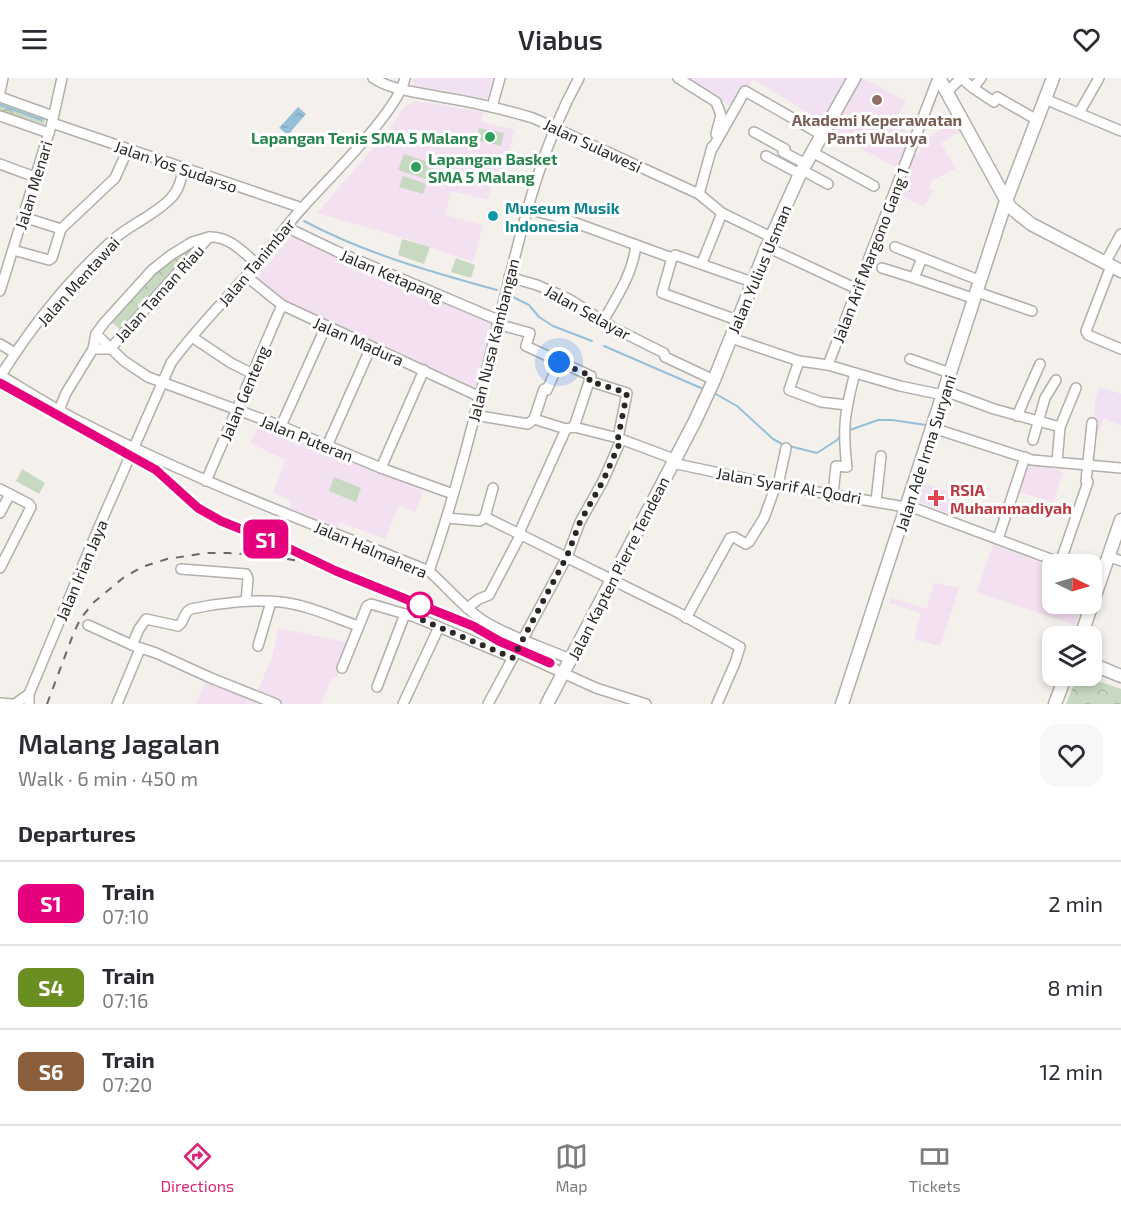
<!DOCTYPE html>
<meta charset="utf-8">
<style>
body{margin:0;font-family:"Exo 2",sans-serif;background:#f7f7f7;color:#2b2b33;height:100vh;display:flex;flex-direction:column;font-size:22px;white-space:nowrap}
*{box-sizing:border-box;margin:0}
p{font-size:20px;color:#7c7c81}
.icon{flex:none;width:33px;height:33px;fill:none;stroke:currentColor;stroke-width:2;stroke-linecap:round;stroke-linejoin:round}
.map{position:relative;height:626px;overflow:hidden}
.details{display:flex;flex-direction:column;background:#fff;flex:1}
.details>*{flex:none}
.badge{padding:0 12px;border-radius:9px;font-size:21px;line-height:39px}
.needle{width:39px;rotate:95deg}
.buttons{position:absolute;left:1042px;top:476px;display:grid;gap:12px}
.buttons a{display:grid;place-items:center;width:60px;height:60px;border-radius:12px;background:#fff;box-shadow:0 3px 9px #0003;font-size:30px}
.you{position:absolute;width:30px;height:30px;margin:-15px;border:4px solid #fff;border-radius:50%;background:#1a73e8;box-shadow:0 0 0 9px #1a73e833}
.map>.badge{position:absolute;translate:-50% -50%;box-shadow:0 0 0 3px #fff}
h2{padding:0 18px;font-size:22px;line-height:54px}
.round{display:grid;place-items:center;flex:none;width:63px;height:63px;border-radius:18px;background:#f7f7f7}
.headline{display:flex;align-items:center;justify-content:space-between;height:102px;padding:0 18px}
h1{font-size:28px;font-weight:600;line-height:45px}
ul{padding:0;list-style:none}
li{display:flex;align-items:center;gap:18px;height:84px;padding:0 18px;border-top:2px solid #e1e1e2}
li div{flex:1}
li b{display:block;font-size:22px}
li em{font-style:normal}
li .badge{min-width:66px;font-weight:700;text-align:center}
header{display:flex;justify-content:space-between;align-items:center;height:78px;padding:0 18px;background:#fff;font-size:27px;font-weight:600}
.menu{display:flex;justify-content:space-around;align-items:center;height:84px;border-top:2px solid #e1e1e2;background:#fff;font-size:16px;color:#7c7c81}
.menu a{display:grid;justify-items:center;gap:3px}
.menu .current{color:#db2777}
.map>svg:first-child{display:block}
.education{fill:#f3e0f1}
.medical{fill:#f1e1f3}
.park{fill:url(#park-crowns)}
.pitch{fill:#c7d9c1}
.water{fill:url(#water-ripples)}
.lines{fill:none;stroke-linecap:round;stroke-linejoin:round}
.stream{stroke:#96c0da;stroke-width:2}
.minor-casing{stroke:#b2aeaa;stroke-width:12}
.major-casing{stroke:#b2aeaa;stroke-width:15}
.minor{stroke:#fff;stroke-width:9}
.major{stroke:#fff;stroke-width:12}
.rail{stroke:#6b6967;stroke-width:2;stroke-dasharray:8 8;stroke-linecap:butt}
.line-casing{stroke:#fff;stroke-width:14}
.line{stroke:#e6007e;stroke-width:9}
.walk{stroke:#292827;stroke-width:6;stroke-dasharray:0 10.8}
.education-dot{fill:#8d6e63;stroke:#fff;stroke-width:2}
.leisure-dot{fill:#2e9e5b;stroke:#fff;stroke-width:2}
.culture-dot{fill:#0f9aa8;stroke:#fff;stroke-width:2}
.health-dot{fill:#e0444e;stroke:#fff;stroke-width:2}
.stop-dot{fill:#fff;stroke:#e6007e;stroke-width:3}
.labels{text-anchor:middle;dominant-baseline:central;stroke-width:6;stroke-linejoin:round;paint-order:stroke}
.education-label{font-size:16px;font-weight:bold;fill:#785e54;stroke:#fff}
.leisure-label{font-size:16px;font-weight:bold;fill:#27864d;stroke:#fff;text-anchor:end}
.street-label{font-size:16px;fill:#292827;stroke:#fff}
.culture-label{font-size:16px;font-weight:bold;fill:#0d838f;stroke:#fff;text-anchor:start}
.health-label{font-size:16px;font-weight:bold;fill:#be3a42;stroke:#fff;text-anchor:start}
</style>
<header><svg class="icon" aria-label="menu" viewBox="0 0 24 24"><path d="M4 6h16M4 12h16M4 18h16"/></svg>Viabus<svg class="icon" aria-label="heart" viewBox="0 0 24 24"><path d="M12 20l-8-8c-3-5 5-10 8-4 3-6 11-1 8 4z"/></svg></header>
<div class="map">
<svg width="1121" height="626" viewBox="0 0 1121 626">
<defs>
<pattern id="park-crowns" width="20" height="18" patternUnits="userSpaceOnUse" patternTransform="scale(1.5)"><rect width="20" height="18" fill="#c7d9c1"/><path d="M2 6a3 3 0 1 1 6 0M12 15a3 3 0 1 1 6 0" fill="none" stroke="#abbaa6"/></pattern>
<pattern id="water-ripples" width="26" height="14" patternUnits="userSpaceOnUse" patternTransform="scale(1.5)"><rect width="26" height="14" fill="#96c0da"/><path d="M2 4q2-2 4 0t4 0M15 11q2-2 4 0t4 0" fill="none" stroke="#81a5bb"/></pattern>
</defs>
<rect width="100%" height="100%" fill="#f4f0ec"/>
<g class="education">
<path d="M860,0H863L906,23L893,46L914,57L901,92L830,54Z"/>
<path d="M416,23L483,34L481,44L515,52L502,94L496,92L488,122L451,113L445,137L483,147L473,184L401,159L317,135L389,52L404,29Z"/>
<path d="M956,42L962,52L941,65L956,91L932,102L929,111L933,112L924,129L898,116L912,76L915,77L921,73L918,66Z"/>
<path d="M294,155L492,245L475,309L272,217L256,202Z"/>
<path d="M259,346L423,413L415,434L399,427L385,461L340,444L337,450L289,430L292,423L273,415L286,382L250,365Z"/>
<path d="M1025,382L1063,394L1053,424L1015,413Z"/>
<path d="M993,467L1053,489V525H1083L1075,547L977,514Z"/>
<path d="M934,505L959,510L940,568L914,561L921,535L889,525L891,520L927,531Z"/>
<path d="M279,550L349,565L337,600L332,599L321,626H283L257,615L272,579Z"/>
<path d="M206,604L214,607L259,626H196Z"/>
</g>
<g class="medical">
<path d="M411,0H496L491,19L487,21L415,7Z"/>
<path d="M685,0H847L821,43L753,1L734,30Z"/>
<path d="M1100,309L1121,316V347L1103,341L1097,358L1092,357L1096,319Z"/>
<path d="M922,405L957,416L950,436L916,423Z"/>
</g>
<g class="park">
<path d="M0,22L46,39L44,46L0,33Z"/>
<path d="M193,167L195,171L121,252L110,243L152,197Z"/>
<path d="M1081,601H1092L1121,611V626H1066L1074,606Z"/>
</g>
<g class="pitch">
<path d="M479,50L504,55L501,68L476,62Z"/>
<path d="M404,76L434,86L429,102L398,92Z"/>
<path d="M403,98L426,106L423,116L399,109Z"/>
<path d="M402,161L430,169L424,186L398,177Z"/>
<path d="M456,180L475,187L471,200L451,194Z"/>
<path d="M22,391L45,405L39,416L16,403Z"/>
<path d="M334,399L361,410L356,424L329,413Z"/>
</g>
<path class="water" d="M298,29L306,36L288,57L279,50Z"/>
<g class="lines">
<g class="stream">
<path d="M0,27L42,42"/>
<path d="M304,143C364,175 431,194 497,212"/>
<path d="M513,219L529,227L539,239L553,248L592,263"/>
<path d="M604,268L701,310"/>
<path d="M714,315L737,328L773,361L784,367"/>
<path d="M847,353L878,342H892L926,347"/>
<path d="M789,368L817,375L837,362L842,356"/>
</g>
<g class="minor-casing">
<g id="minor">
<path d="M373,0C393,13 418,14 441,19C472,24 503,31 533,40L699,116L722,135L771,159"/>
<path d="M678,0L716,24L721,37L716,56"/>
<path d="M973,10L994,24L997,19L1037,42"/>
<path d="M0,14L3,0"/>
<path d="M947,14L961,0L973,10L981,0"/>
<path d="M0,19L53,38"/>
<path d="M1045,21L1121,53"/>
<path d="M492,29L500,0"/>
<path d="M1079,35L1099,0"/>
<path d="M0,38L49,55"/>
<path d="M52,45L302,130"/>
<path d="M754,54L785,71L783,74L806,86"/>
<path d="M711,73L745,13L822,57"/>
<path d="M812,74L874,108"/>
<path d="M766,78L800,96"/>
<path d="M0,86L35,99"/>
<path d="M802,92L828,106"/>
<path d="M699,116L712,69"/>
<path d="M527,131L562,140L672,180L675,177L752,204"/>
<path d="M23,139L61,151L115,100L128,71"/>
<path d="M286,149L336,173L498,242"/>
<path d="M209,159C229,158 242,173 257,186"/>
<path d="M767,169L857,211"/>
<path d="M895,169L981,203"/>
<path d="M13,172L49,182L52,180L61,151"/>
<path d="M672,180L662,215L737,242"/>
<path d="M922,180L914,200L975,221"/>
<path d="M702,185L722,135"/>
<path d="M1105,185L1121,156"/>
<path d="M1111,188L1086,253L1088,257L1121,271"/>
<path d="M882,190L914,200"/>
<path d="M246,198L282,227L478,318"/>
<path d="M509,199L537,207L569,221L614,250L664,275L665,279L714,302"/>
<path d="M0,213L52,45L62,0"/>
<path d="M977,214L1032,233"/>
<path d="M603,243C617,219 633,195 636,167"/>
<path d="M497,246L530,255L526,268L591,298L574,349"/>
<path d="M96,256L124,283L148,299L281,348L381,390L453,416"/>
<path d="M192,259L231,285L251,295"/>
<path d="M731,260L799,283L828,287L900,308L943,317"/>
<path d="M0,266L15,275"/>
<path d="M910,281L950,295"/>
<path d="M799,283L789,312L821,324L847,327"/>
<path d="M828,287L938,0"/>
<path d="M0,297C25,312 50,328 75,341C190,400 310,445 429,493C447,509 465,531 484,543C510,559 542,569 570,581"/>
<path d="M1,297C32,248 71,199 115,160C133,145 155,137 171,120C179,112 181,102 183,91"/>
<path d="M589,303L627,315L618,360"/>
<path d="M945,313L994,331L1060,349"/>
<path d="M59,332L66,315L93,271L96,256L104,245L152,192L171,177L192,164L209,159L110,271H93"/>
<path d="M474,337L528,346L534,341"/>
<path d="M1017,338L1040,286"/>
<path d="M534,341L566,351L574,349L618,360L674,381"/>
<path d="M534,341L544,311L547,312L559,284"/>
<path d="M281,348L326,248"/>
<path d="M933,350L1032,382L1121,390"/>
<path d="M1033,362L1045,320L1056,302"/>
<path d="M327,368L371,269"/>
<path d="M1057,384L1060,349L1076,310"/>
<path d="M672,385L776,407L917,431L1064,486"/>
<path d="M381,390L424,292"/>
<path d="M206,403L282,227"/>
<path d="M778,407L786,370"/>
<path d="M0,411L29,426L31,429L0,490"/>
<path d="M833,416L836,388L847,389C842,350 845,333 855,295"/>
<path d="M876,423L881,378"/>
<path d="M0,435L10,416"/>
<path d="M485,439L675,533L740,569L735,585L717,626"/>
<path d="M485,439L493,410"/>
<path d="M447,440L480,443L485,439"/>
<path d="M519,455L566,351"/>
<path d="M998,461L1025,379"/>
<path d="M1108,478L1121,483"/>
<path d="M1060,485L1088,404L1086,403L1092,345"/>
<path d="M181,491L246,496L248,501L246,523"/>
<path d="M429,493C462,399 485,295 510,198C527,129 545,62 579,0"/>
<path d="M467,530L479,521L489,517L521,456"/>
<path d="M686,540L730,460L734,459L746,466L749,464L764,440L776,407"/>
<path d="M88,547L132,567"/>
<path d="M258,568L271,524"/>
<path d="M517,574L596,610L646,626"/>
<path d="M342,590L367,528L371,526L415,539L513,580"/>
<path d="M377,609L405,536"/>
<path d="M0,625L12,626"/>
<path d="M15,626L29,616"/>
<path d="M29,626V616L98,451L171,285C196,251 227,220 255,188C272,169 286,147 304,128C328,101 399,32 405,0"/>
<path d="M117,626L140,571"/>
<path d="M276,626L211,600L156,575L132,567L139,551L146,541L178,548C185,544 183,534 191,531C218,525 254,521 281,524C307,527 333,539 358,548"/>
<path d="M403,626L439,549"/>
<path d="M488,626L567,479L580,444L603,403L621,362"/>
</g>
</g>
<g class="major-casing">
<g id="major">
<path d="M939,0L1010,129L1031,146L1121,193"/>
<path d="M1081,558L1121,442"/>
<path d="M1092,586L1121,598"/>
<path d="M547,626L695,343L714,302L767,169L800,96L854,0"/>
<path d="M842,626L1006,123L1053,0"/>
<path d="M1055,626L1066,597"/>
</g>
</g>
<use href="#minor" class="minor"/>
<use href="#major" class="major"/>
<g class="rail">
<path d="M0,305L156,392L204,434L306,478"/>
<path d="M47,626L74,554L81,540L93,525L123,500L142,489L167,481L206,475H228L269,478L317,486L473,548L499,563L550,585"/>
</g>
</g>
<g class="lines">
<g class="line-casing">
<path id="line" d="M0,305L156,392L198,430L221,443L290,471L336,493L473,548L499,563L550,585"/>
</g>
<use href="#line" class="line"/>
<path class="walk" d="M420,527L415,539L513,580L567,478L580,444L603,403L621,362L618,360L627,315L589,303L591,298L559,284"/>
</g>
<circle class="education-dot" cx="877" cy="22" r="6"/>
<g class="leisure-dot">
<circle cx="490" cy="59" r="6"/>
<circle cx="416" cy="89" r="6"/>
</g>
<circle class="culture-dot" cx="493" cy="138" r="6"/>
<path class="health-dot" d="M933 411h6v6h6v6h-6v6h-6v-6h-6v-6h6z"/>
<circle class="stop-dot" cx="420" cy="527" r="12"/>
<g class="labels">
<g class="education-label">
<text x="877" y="41">Akademi Keperawatan<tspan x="877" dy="18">Panti Waluya</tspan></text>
</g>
<g class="leisure-label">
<text x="478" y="59">Lapangan Tenis SMA 5 Malang</text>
<text x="428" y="80" text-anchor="start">Lapangan Basket<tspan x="428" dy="18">SMA 5 Malang</tspan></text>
</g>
<g class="street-label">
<text transform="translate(593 67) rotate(25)">Jalan Sulawesi</text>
<text transform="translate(176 88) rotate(19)">Jalan Yos Sudarso</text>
<text transform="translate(33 107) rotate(-73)">Jalan Menari</text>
<text transform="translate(870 177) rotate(-69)">Jalan Arif Margono Gang 1</text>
<text transform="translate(256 184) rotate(-50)">Jalan Tanimbar</text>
<text transform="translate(759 191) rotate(-67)">Jalan Yulius Usman</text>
<text transform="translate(392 197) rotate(23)">Jalan Ketapang</text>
<text transform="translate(78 203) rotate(-48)">Jalan Mentawai</text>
<text transform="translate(159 215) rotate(-48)">Jalan Taman Riau</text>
<text transform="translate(588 234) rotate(29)">Jalan Selayar</text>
<text transform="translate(493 262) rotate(-76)">Jalan Nusa Kambangan</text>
<text transform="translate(359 263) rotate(24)">Jalan Madura</text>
<text transform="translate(244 315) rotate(-67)">Jalan Genteng</text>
<text transform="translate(307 360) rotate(22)">Jalan Puteran</text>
<text transform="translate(925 375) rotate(-72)">Jalan Ade Irma Suryani</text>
<text transform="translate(789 407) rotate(10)">Jalan Syarif Al-Qodri</text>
<text transform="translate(371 471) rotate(23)">Jalan Halmahera</text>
<text transform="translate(618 490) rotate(-63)">Jalan Kapten Pierre Tendean</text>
<text transform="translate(81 492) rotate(-67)">Jalan Irian Jaya</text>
</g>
<g class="culture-label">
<text x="505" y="129">Museum Musik<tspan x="505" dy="18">Indonesia</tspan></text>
</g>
<g class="health-label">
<text x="950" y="411">RSIA<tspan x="950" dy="18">Muhammadiyah</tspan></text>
</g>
</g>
</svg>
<div class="buttons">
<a><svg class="needle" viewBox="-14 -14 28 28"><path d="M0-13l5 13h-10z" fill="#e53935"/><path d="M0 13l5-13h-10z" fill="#7c7c81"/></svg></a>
<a><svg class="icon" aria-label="layers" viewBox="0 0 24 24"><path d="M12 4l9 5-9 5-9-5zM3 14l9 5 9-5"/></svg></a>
</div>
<div class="you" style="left:559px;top:284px"></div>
<b class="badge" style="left:266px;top:461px;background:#e6007e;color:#fff">S1</b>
</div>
<section class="details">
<div class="headline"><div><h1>Malang Jagalan</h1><p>Walk · 6 min · 450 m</p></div><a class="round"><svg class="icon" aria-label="heart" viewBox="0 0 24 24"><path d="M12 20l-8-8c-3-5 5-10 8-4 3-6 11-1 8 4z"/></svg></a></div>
<h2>Departures</h2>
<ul>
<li><span class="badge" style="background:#e6007e;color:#fff">S1</span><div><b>Train</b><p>07:10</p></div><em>2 min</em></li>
<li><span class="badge" style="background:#6b8e23;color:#fff">S4</span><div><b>Train</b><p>07:16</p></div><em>8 min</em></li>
<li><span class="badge" style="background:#8b5e3c;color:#fff">S6</span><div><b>Train</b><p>07:20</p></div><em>12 min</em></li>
</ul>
</section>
<nav class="menu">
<a class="current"><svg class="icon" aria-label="directions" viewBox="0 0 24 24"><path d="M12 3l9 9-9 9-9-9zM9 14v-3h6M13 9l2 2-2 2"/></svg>Directions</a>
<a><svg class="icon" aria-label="map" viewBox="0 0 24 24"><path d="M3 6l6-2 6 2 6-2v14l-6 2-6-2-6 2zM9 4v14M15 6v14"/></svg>Map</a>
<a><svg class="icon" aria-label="tickets" viewBox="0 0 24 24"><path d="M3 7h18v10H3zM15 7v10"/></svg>Tickets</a>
</nav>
